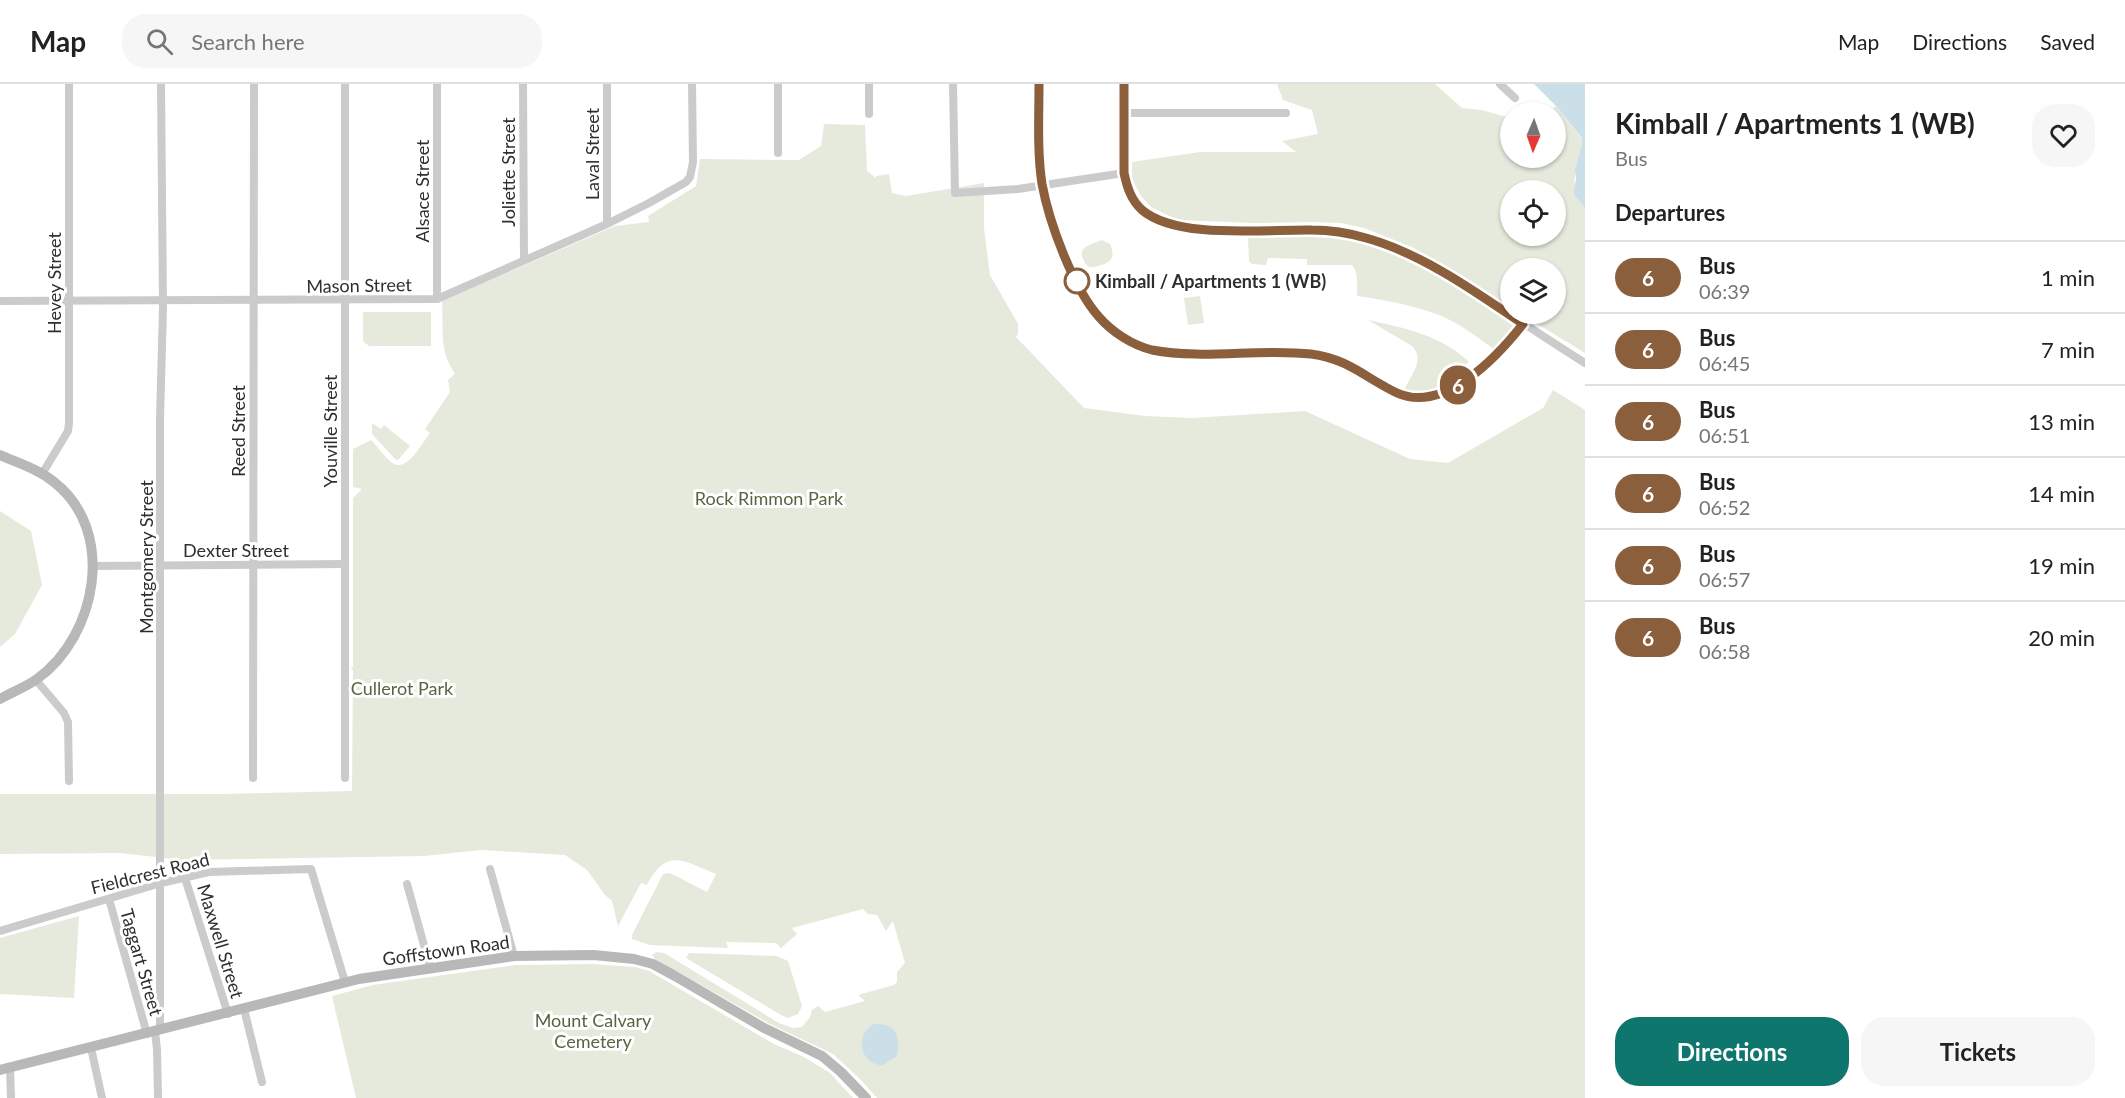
<!DOCTYPE html>
<style>
body{margin:0;font-family:Lato,sans-serif;background:#f6f6f6;color:#222;height:100vh;display:flex;flex-direction:column;font-size:22px;white-space:nowrap}
*{box-sizing:border-box;margin:0}
p{font-size:20px;color:#767676}
.icon{flex:none;width:33px;height:33px;fill:none;stroke:currentColor;stroke-width:2;stroke-linecap:round;stroke-linejoin:round}
.map{position:relative;flex:1;overflow:hidden}
.side{display:flex;flex-direction:column;background:#fff;width:540px}
.side>*{flex:none}
.badge{padding:0 12px;border-radius:20px;font-size:21px;line-height:39px}
.needle{width:39px;rotate:182deg}
.tools{position:absolute;left:1500px;top:18px;display:grid;gap:12px}
.tools a{display:grid;place-items:center;width:66px;height:66px;border-radius:50%;background:#fff;box-shadow:0 2px 4px #0004;font-size:30px}
.map>.badge{position:absolute;translate:-50% -50%;box-shadow:0 0 0 3px #fff}
h2{padding:0 30px;font-size:22px;line-height:54px}
.round{display:grid;place-items:center;flex:none;width:63px;height:63px;border-radius:24px;background:#f6f6f6}
.head{display:flex;align-items:center;justify-content:space-between;height:102px;padding:0 30px}
h1{font-size:28px;font-weight:700;line-height:45px}
.action{display:flex;gap:12px;margin-top:auto;padding:12px 30px}
.action a{flex:1;height:69px;border-radius:24px;background:#0f766e;color:#fff;font-size:24px;font-weight:700;line-height:69px;text-align:center}
.action a+a{background:#f6f6f6;color:#222}
ul{padding:0;list-style:none}
li{display:flex;align-items:center;gap:18px;height:72px;padding:0 30px;border-top:2px solid #e0e0e0}
li div{flex:1}
li b{display:block;font-size:22px}
li em{font-style:normal}
li .badge{min-width:66px;font-weight:700;text-align:center}
header{display:flex;align-items:center;gap:36px;box-sizing:border-box;height:84px;padding:0 30px;background:#fff;border-bottom:2px solid #e0e0e0}
header strong{font-size:28px}
nav{display:flex;gap:33px;margin-inline-start:auto;font-size:21px}
.search{width:420px;height:54px;background:#f6f6f6;display:flex;align-items:center;gap:15px;box-sizing:border-box;padding:0 21px;border-radius:24px;color:#767676;font-size:22px}
main{display:flex;flex:1;min-height:0}
.map>svg:first-child{display:block}
.green{fill:#e5eadd;fill-rule:evenodd}
.water{fill:#cbdfe8}
.lines{fill:none;stroke-linecap:round;stroke-linejoin:round}
.street{stroke:#cbcbcb;stroke-width:8}
.secondary{stroke:#b8b8b8;stroke-width:10}
.line-casing{stroke:#fff;stroke-width:14}
.line{stroke:#8b5e3c;stroke-width:9}
.stop-dot{fill:#fff;stroke:#8b5e3c;stroke-width:3}
.labels{text-anchor:middle;dominant-baseline:central;stroke-width:6;stroke-linejoin:round;paint-order:stroke}
.street-label{font-size:18px;fill:#2e2e2e;stroke:#fff}
.stop-label{font-size:18px;font-weight:bold;fill:#2e2e2e;stroke:#fff;text-anchor:start}
.park-label{font-size:18px;fill:#55663f;stroke:#fff}
</style>
<header>
<strong>Map</strong>
<div class="search"><svg class="icon" aria-label="search" viewBox="0 0 24 24"><circle cx="10" cy="10" r="6"/><path d="M15 15l6 6"/></svg>Search here</div>
<nav><a>Map</a><a>Directions</a><a>Saved</a></nav>
</header>
<main>
<div class="map">
<svg width="1585" height="1014" viewBox="0 0 1585 1014">
<rect width="100%" height="100%" fill="#fff"/>
<g class="green">
<path d="M1277,0H1435L1462,24L1482,26L1510,34V74H1556V28H1549L1556,22L1583,56C1582,84 1563,97 1585,124V269L1521,230H1556V184H1510V223L1414,164L1364,144L1341,139L1313,138L1253,139L1177,136L1151,123L1141,112L1132,95V78L1200,68H1296L1282,57L1318,50L1312,26L1283,16ZM1510,106H1556V152H1510Z"/>
<path d="M824,40L865,41L867,87L876,94V92L889,90L892,109L906,112L984,99V144L990,191L1018,240V250L1016,253L1084,324L1145,332L1192,334L1305,327L1410,375L1448,379L1543,324L1553,306L1585,326V1014H877L859,994L833,970L770,940L655,875L652,871L656,868L664,869L779,939L793,944L802,943L810,933L812,926L818,922L825,928L865,917L858,911L894,901L897,898V888L905,879L893,837L886,847L877,831L868,830L863,825L792,844L797,850L781,864L776,859L726,858L728,864L650,861L632,855V851L663,790L670,789L707,808L716,790C683,777 667,763 647,801L641,799L618,842L612,817L605,811L587,786L565,771L481,766L424,772L183,776L120,769L0,770V710H220L352,707L353,587L351,584L353,583V414L362,405L353,403V365L371,356C378,363 384,372 391,378C406,391 422,359 430,349L425,345L450,308L448,296L455,290C438,264 444,246 442,217L615,142L649,138L648,132L696,102L700,75L799,76L821,62Z"/>
<path d="M1312,149L1358,154L1414,175L1513,237V244L1494,265C1477,253 1459,239 1439,231C1413,221 1385,216 1357,212C1357,202 1359,189 1352,181H1307V175L1268,174L1266,181L1252,180L1249,177L1248,153L1250,150Z"/>
<path d="M1102,156L1110,160C1115,171 1113,178 1101,181C1097,182 1094,184 1091,183C1088,183 1085,180 1084,177C1076,163 1092,160 1102,156Z"/>
<path d="M1200,212L1204,239L1188,241L1184,214Z"/>
<path d="M363,228H431V262H369L363,257Z"/>
<path d="M1368,236C1405,244 1441,251 1469,278L1452,291L1455,298C1441,306 1418,317 1405,304C1412,290 1425,275 1412,262Z"/>
<path d="M372,339L381,345L384,341L410,362L398,376L395,375L372,350Z"/>
<path d="M0,427L31,447L42,501L15,550L0,563Z"/>
<path d="M79,832L74,914L0,910V854Z"/>
<path d="M689,869L777,872L788,877L802,922L798,930L788,934L781,931L686,874Z"/>
<path d="M593,880L635,883L649,887L774,960L804,973L830,989L853,1014H356L332,912L373,901L516,881Z"/>
</g>
<g class="water">
<path d="M1534,0H1585V124L1574,110V106L1576,95L1575,86L1582,61V54L1556,22Z"/>
<path d="M874,940C896,939 901,952 897,972L883,981C861,982 853,951 874,940Z"/>
</g>
<g class="lines">
<g class="street">
<path d="M437,0V215"/>
<path d="M523,0L524,176"/>
<path d="M953,0L955,109L1018,105L1124,89"/>
<path d="M1039,0C1039,33 1037,67 1042,100C1049,138 1073,204 1099,233C1112,249 1132,261 1152,266C1204,276 1259,264 1311,270C1349,275 1365,294 1397,309C1444,330 1497,273 1523,239"/>
<path d="M1124,0V89C1127,103 1131,116 1141,126C1181,160 1282,142 1333,148C1382,153 1421,176 1462,201C1504,226 1544,253 1585,279"/>
<path d="M1500,0L1515,14"/>
<path d="M1124,29H1286"/>
<path d="M869,30V0"/>
<path d="M778,69V0"/>
<path d="M607,140V0"/>
<path d="M0,217L437,215L607,140L649,119L686,98L690,93L693,78L692,0"/>
<path d="M42,390L68,347L69,339V0"/>
<path d="M92,482L345,480"/>
<path d="M36,596L64,629L68,638L69,697"/>
<path d="M253,694L254,0"/>
<path d="M345,694V0"/>
<path d="M490,785L514,872"/>
<path d="M185,794L228,930"/>
<path d="M407,800L430,883"/>
<path d="M109,815L147,950"/>
<path d="M0,847L161,799L209,788L311,785L345,898"/>
<path d="M244,925L262,998"/>
<path d="M160,946V335L163,224L161,0"/>
<path d="M155,948L157,965L158,1014"/>
<path d="M91,964L102,1014"/>
<path d="M10,984L11,1014"/>
</g>
<g class="secondary">
<path d="M0,371C18,379 38,385 54,398C117,447 97,552 37,595C26,603 12,608 0,615"/>
<path d="M0,986L359,895L514,872L594,871L634,875L653,880L675,892L764,944L822,972L841,988L866,1014"/>
</g>
</g>
<g class="lines">
<g class="line-casing">
<path id="line" d="M1039,0C1039,33 1037,67 1042,100C1049,138 1073,204 1099,233C1112,248 1132,261 1152,266C1204,276 1259,264 1311,270C1349,275 1365,294 1397,309C1444,330 1497,273 1523,240C1476,208 1421,169 1366,154C1349,149 1330,146 1312,146C1267,145 1177,156 1142,126C1131,116 1127,103 1124,89V0"/>
</g>
<use href="#line" class="line"/>
</g>
<circle class="stop-dot" cx="1077" cy="197" r="12"/>
<g class="labels">
<g class="street-label">
<text transform="translate(592 70) rotate(-90)">Laval Street</text>
<text transform="translate(508 88) rotate(-90)">Joliette Street</text>
<text transform="translate(422 107) rotate(-90)">Alsace Street</text>
<text transform="translate(54 199) rotate(-90)">Hevey Street</text>
<text transform="translate(359 201) rotate(-1)">Mason Street</text>
<text transform="translate(238 347) rotate(-90)">Reed Street</text>
<text transform="translate(330 347) rotate(-90)">Youville Street</text>
<text x="236" y="466">Dexter Street</text>
<text transform="translate(146 473) rotate(-90)">Montgomery Street</text>
<text transform="translate(150 789) rotate(-14)">Fieldcrest Road</text>
<text transform="translate(221 857) rotate(73)">Maxwell Street</text>
<text transform="translate(446 866) rotate(-8)">Goffstown Road</text>
<text transform="translate(142 878) rotate(74)">Taggart Street</text>
</g>
<g class="stop-label">
<text x="1095" y="197">Kimball / Apartments 1 (WB)</text>
</g>
<g class="park-label">
<text x="769" y="414">Rock Rimmon Park</text>
<text x="402" y="604">Cullerot Park</text>
<text x="593" y="936">Mount Calvary<tspan x="593" dy="21">Cemetery</tspan></text>
</g>
</g>
</svg>
<div class="tools">
<a><svg class="needle" viewBox="-14 -14 28 28"><path d="M0-13l5 13h-10z" fill="#e53935"/><path d="M0 13l5-13h-10z" fill="#767676"/></svg></a>
<a><svg class="icon" aria-label="locate" viewBox="0 0 24 24"><circle cx="12" cy="12" r="6"/><path d="M12 2v4M12 18v4M2 12h4M18 12h4"/></svg></a>
<a><svg class="icon" aria-label="layers" viewBox="0 0 24 24"><path d="M12 4l9 5-9 5-9-5zM3 14l9 5 9-5"/></svg></a>
</div>
<b class="badge" style="left:1458px;top:301px;background:#8b5e3c;color:#fff">6</b>
</div>
<section class="side">
<div class="head"><div><h1>Kimball / Apartments 1 (WB)</h1><p>Bus</p></div><a class="round"><svg class="icon" aria-label="heart" viewBox="0 0 24 24"><path d="M12 20l-8-8c-3-5 5-10 8-4 3-6 11-1 8 4z"/></svg></a></div>
<h2>Departures</h2>
<ul>
<li><span class="badge" style="background:#8b5e3c;color:#fff">6</span><div><b>Bus</b><p>06:39</p></div><em>1 min</em></li>
<li><span class="badge" style="background:#8b5e3c;color:#fff">6</span><div><b>Bus</b><p>06:45</p></div><em>7 min</em></li>
<li><span class="badge" style="background:#8b5e3c;color:#fff">6</span><div><b>Bus</b><p>06:51</p></div><em>13 min</em></li>
<li><span class="badge" style="background:#8b5e3c;color:#fff">6</span><div><b>Bus</b><p>06:52</p></div><em>14 min</em></li>
<li><span class="badge" style="background:#8b5e3c;color:#fff">6</span><div><b>Bus</b><p>06:57</p></div><em>19 min</em></li>
<li><span class="badge" style="background:#8b5e3c;color:#fff">6</span><div><b>Bus</b><p>06:58</p></div><em>20 min</em></li>
</ul>
<div class="action"><a>Directions</a><a>Tickets</a></div>
</section>
</main>
